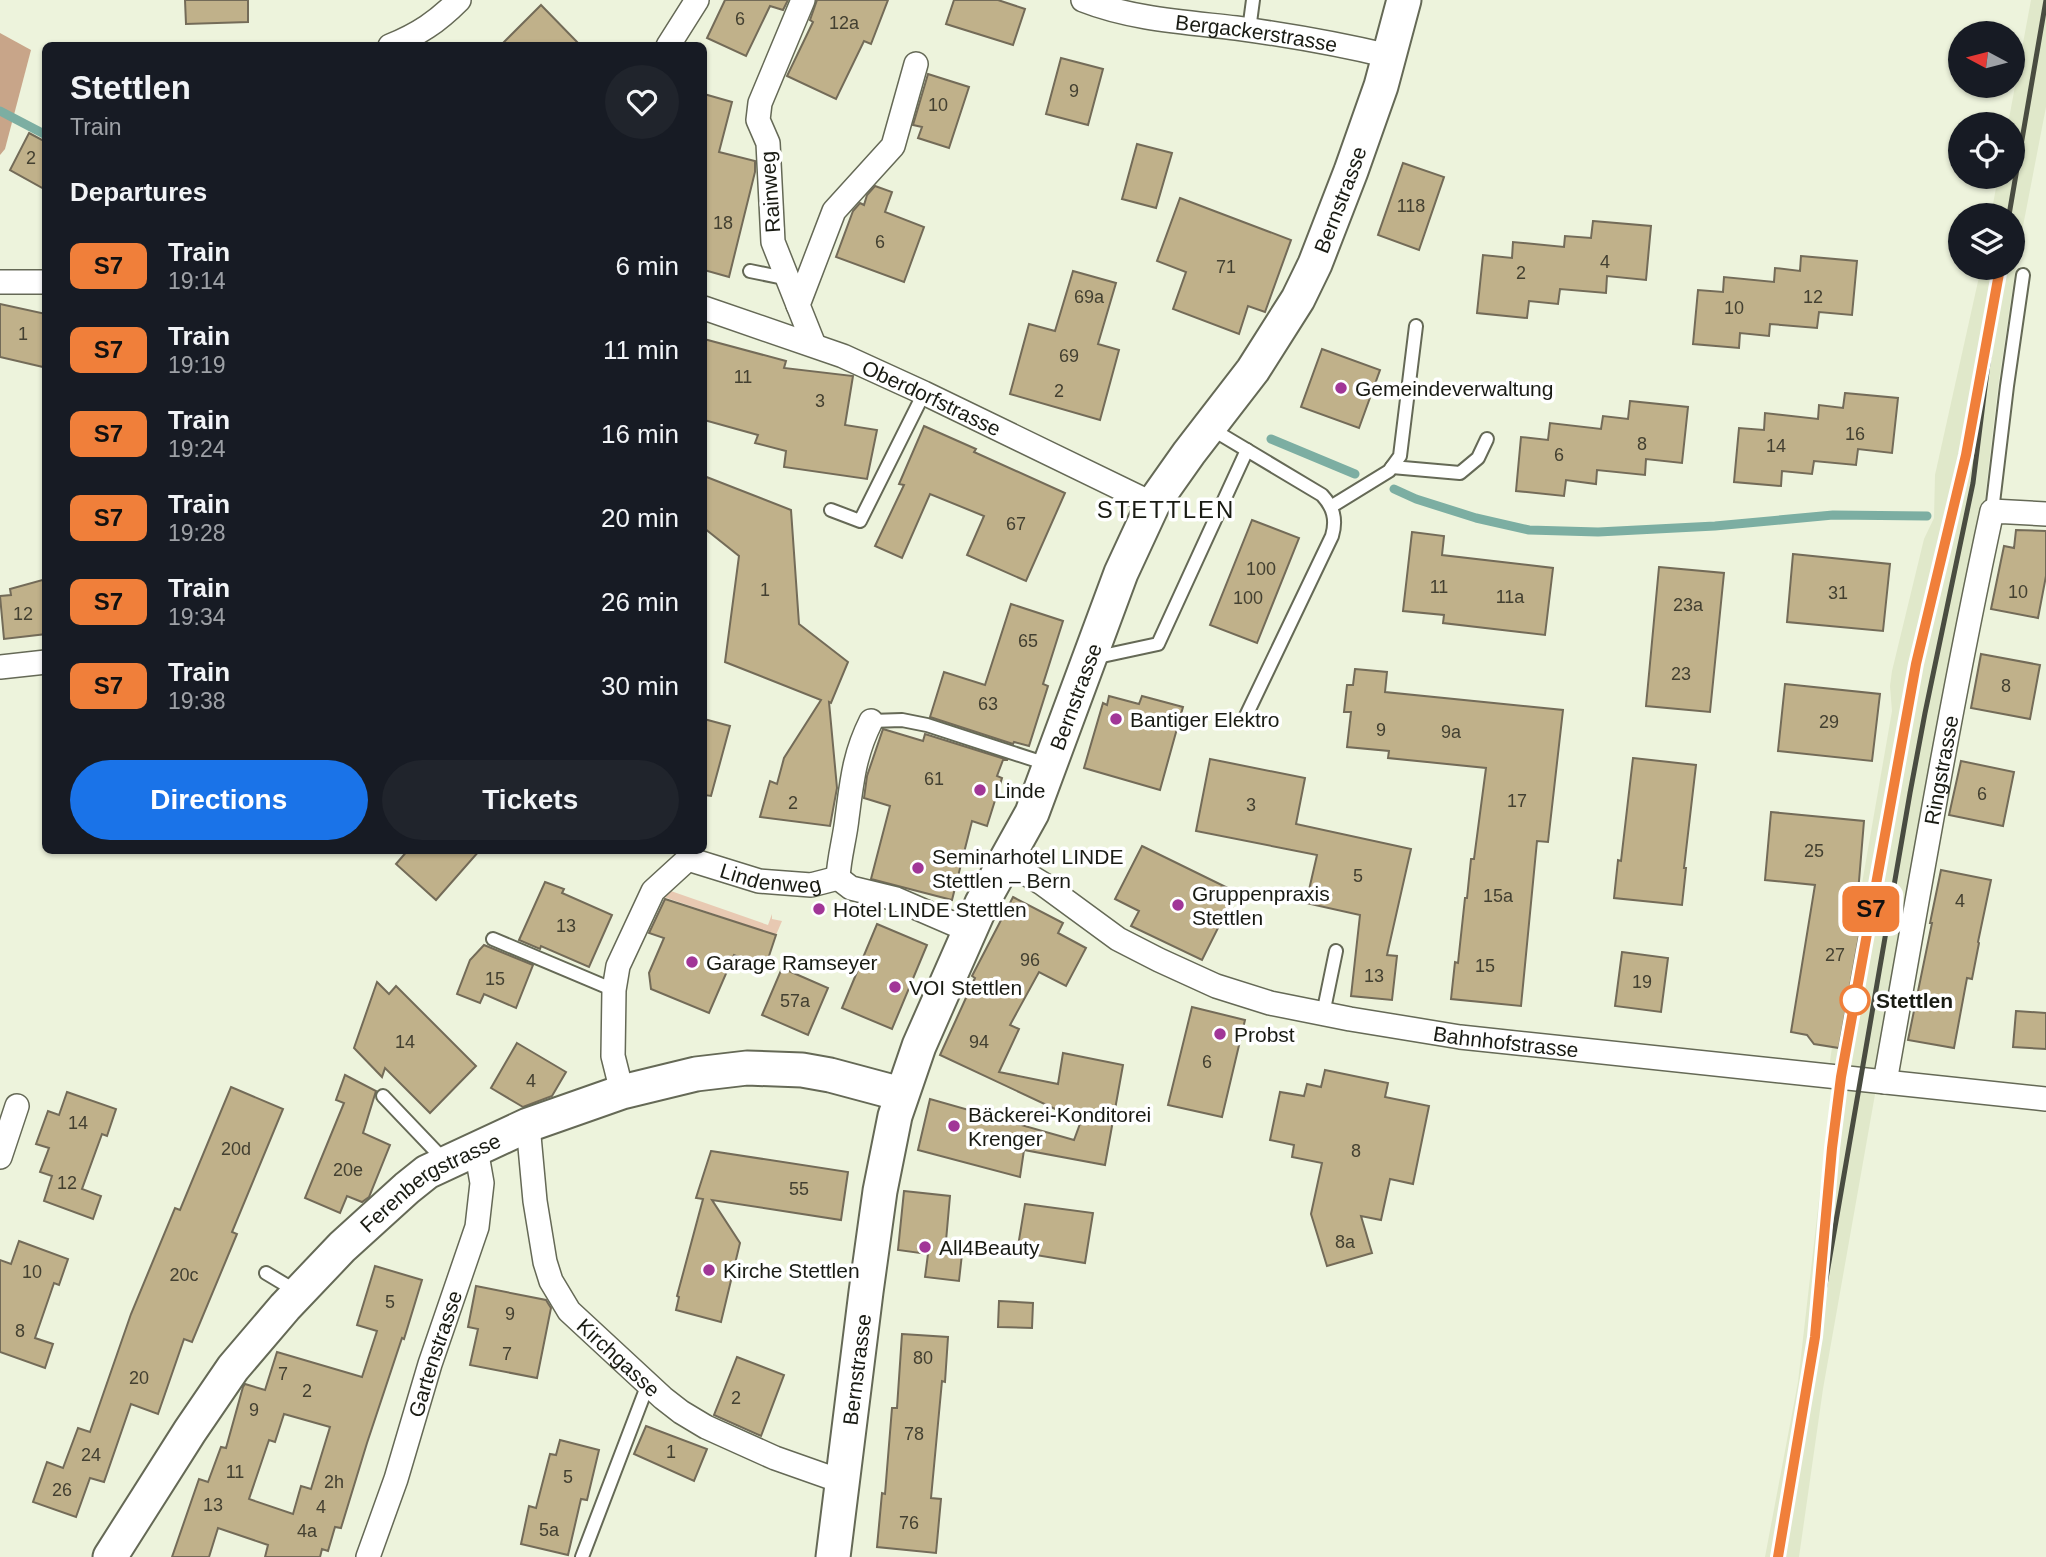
<!DOCTYPE html>
<meta charset="utf-8">
<style>
body{margin:0;font-family:Arial,sans-serif;background:#20242c;color:#f1f3f6;height:100vh;display:flex;flex-direction:column;font-size:26px;white-space:nowrap}
*{box-sizing:border-box;margin:0}
p{font-size:23px;color:#9ea1a6}
.icon{flex:none;width:38px;height:38px;fill:none;stroke:currentColor;stroke-width:2;stroke-linecap:round;stroke-linejoin:round}
.map{position:relative;flex:1;overflow:hidden}
.details{position:absolute;left:42px;top:42px;width:665px;height:812px;display:flex;flex-direction:column;background:#171b24;border-radius:10px;box-shadow:0 2px 5px #0004}
.details>*{flex:none}
.badge{padding:0 14px;border-radius:10px;font-size:24px;line-height:46px}
.needle{width:46px;rotate:277deg}
.controls{position:absolute;left:1948px;top:21px;display:grid;gap:14px}
.controls a{display:grid;place-items:center;width:77px;height:77px;border-radius:50%;background:#171b24;box-shadow:0 2px 5px #0004;font-size:35px}
.map>.badge{position:absolute;translate:-50% -50%;box-shadow:0 0 0 4px #fff}
h2{padding:0 28px;font-size:26px;line-height:63px}
.round{display:grid;place-items:center;flex:none;width:74px;height:74px;border-radius:37px;background:#20242c}
.headline{display:flex;align-items:center;justify-content:space-between;height:119px;padding:0 28px}
h1{font-size:33px;font-weight:600;line-height:52px}
.button{display:flex;gap:14px;margin-top:auto;padding:14px 28px}
.button a{flex:1;height:80px;border-radius:42px;background:#1a73e8;color:#fff;font-size:28px;font-weight:600;line-height:80px;text-align:center}
.button a+a{background:#20242c;color:#f1f3f6}
ul{padding:0;list-style:none}
li{display:flex;align-items:center;gap:21px;height:84px;padding:0 28px}
li div{flex:1}
li b{display:block;font-size:26px}
li em{font-style:normal}
li .badge{min-width:77px;font-weight:700;text-align:center}
.map>svg:first-child{display:block}
.built{fill:#e0e8ca}
.green{fill:#e8c9b2}
.forest{fill:#c8a589}
.lines{fill:none;stroke-linecap:round;stroke-linejoin:round}
.stream{stroke:#7caea2;stroke-width:9}
.building{fill:#c0b18a;stroke:#736b58;stroke-width:2;fill-rule:evenodd}
.lane-casing{stroke:#656956;stroke-width:16}
.street-casing{stroke:#656956;stroke-width:26}
.secondary-casing{stroke:#656956;stroke-width:37}
.lane{stroke:#fff;stroke-width:12}
.street{stroke:#fff;stroke-width:23}
.secondary{stroke:#fff;stroke-width:33}
.rail{stroke:#494c41;stroke-width:5}
.line-casing{stroke:#fff;stroke-width:16}
.line{stroke:#f07f3a;stroke-width:10}
.poi-dot{fill:#a13697;stroke:#fff;stroke-width:2.5}
.stop-dot{fill:#fff;stroke:#f07f3a;stroke-width:3.5}
.labels{text-anchor:middle;dominant-baseline:central;stroke-width:7;stroke-linejoin:round;paint-order:stroke}
.number-label{font-size:18px;fill:#434031}
.street-label{font-size:21px;fill:#191b13;stroke:#fff}
.poi-label{font-size:21px;fill:#191b13;stroke:#fff;text-anchor:start}
.stop-label{font-size:21px;font-weight:bold;fill:#191b13;stroke:#fff;text-anchor:start}
.quarter-label{font-size:24px;letter-spacing:2px;fill:#191b13;stroke:#fff}
</style>
<div class="map">
<svg width="2046" height="1557" viewBox="0 0 2046 1557">
<rect width="100%" height="100%" fill="#edf3dc"/>
<path class="built" d="M2031,0H2046V107L2018,252L1998,387L1985,498L1942,715L1823,1389L1799,1557H1765L1798,1382L1831,1096L1830,1061L1832,1047L1814,1044L1856,918L1892,711L1890,686L1892,671L1924,539L1934,518L1935,475L1981,268H2012V215H1991L1998,177H2012V124H2008Z"/>
<path class="green" d="M668,890L768,925L772,914V919L782,921L776,935L661,896Z"/>
<path class="forest" d="M0,33L31,50L5,149L0,155Z"/>
<g class="lines">
<g class="stream">
<path d="M0,111L46,135"/>
<path d="M1271,439L1355,474"/>
<path d="M1394,489L1416,499L1476,518L1529,530L1598,532L1715,526L1833,515L1927,516"/>
</g>
</g>
<g class="building">
<path d="M185,0H248V22L186,24Z"/>
<path d="M725,0H788L783,10L770,6L746,56L707,38Z"/>
<path d="M817,0H888L871,44L864,41L836,99L787,76L813,22L810,20Z"/>
<path d="M954,0H998L1025,9L1013,45L946,24Z"/>
<path d="M541,5L581,46H500Z"/>
<path d="M1061,58L1103,69L1088,125L1046,114Z"/>
<path d="M928,74L969,87L949,148L918,138L922,127L913,125Z"/>
<path d="M704,94L732,102L719,152L755,161V172L729,277L704,270Z"/>
<path d="M29,133L46,142V190L10,170Z"/>
<path d="M1137,144L1172,153L1156,208L1122,199Z"/>
<path d="M1403,163L1444,177L1419,250L1378,235Z"/>
<path d="M875,186L892,192L885,212L924,227L904,282L836,257L853,211L860,203L864,205L867,195Z"/>
<path d="M1180,198L1291,240L1265,312L1248,306L1239,334L1173,309L1186,272L1157,261Z"/>
<path d="M1593,221L1651,226L1646,280L1607,276L1606,293L1560,289L1558,304L1529,301L1527,318L1477,313L1483,255L1512,258L1513,242L1564,247L1565,236L1591,238Z"/>
<path d="M1801,256L1857,261L1852,315L1819,312L1817,328L1770,324L1769,336L1740,333L1739,348L1693,344L1698,290L1723,292L1724,277L1774,282L1775,268L1800,271Z"/>
<path d="M1073,271L1116,283L1098,344L1119,350L1100,420L1010,394L1029,324L1055,331Z"/>
<path d="M0,304L46,314V354L43,367L0,357Z"/>
<path d="M704,339L786,361L784,368L853,376L845,425L877,430L867,479L784,467L786,451L755,443L758,435L704,420Z"/>
<path d="M1322,349L1380,370L1359,428L1301,407Z"/>
<path d="M1845,393L1898,398L1892,453L1858,449L1856,465L1814,461L1812,474L1782,471L1781,486L1734,482L1739,428L1764,430L1765,413L1818,419L1819,405L1843,408Z"/>
<path d="M1630,401L1688,407L1682,463L1646,459L1645,475L1597,470L1596,484L1566,480L1564,496L1516,491L1521,437L1548,440L1550,423L1601,429L1603,416L1628,419Z"/>
<path d="M924,426L976,449L974,452L1065,493L1026,581L967,555L984,516L930,494L902,558L875,546L904,485L899,484Z"/>
<path d="M704,476L791,510L799,624L848,662L831,703L829,702L837,788L830,826L760,817L770,781L777,784L784,758L821,700L725,662L739,556L704,528Z"/>
<path d="M1252,520L1299,538L1257,643L1210,625Z"/>
<path d="M2016,530L2046,531V576L2038,618L1991,609L2004,546L2014,548Z"/>
<path d="M1412,532L1444,536L1442,555L1553,568L1545,635L1443,623L1444,615L1403,611Z"/>
<path d="M1793,554L1890,564L1883,631L1787,622Z"/>
<path d="M1659,567L1724,573L1710,712L1646,706Z"/>
<path d="M46,579V634L4,639L0,596L11,595L10,589Z"/>
<path d="M1011,604L1063,621L1043,684L1048,686L1029,746L1014,742L1013,744L930,717L944,672L985,685Z"/>
<path d="M1981,654L2040,665L2030,719L1971,708Z"/>
<path d="M1355,669L1387,672L1385,692L1563,710L1548,842L1537,841L1521,1006L1451,999L1455,962L1458,963L1465,898H1467L1471,859H1474L1486,768L1388,758L1389,751L1347,747L1351,712H1344L1347,685H1353Z"/>
<path d="M1785,684L1880,694L1872,761L1778,751Z"/>
<path d="M1109,696L1139,704L1142,696L1183,707L1160,790L1084,768L1103,703L1107,705Z"/>
<path d="M704,719L730,726L711,796L704,795Z"/>
<path d="M883,729L923,741L925,734L1008,760H1003L997,776L1002,778L987,826L972,821L952,900L871,879L890,806L864,798L867,776Z"/>
<path d="M1633,758L1696,765L1684,868H1686L1682,905L1614,898L1618,860L1621,861Z"/>
<path d="M1210,759L1305,778L1296,824L1411,849L1387,955L1397,956L1392,1000L1351,996L1360,915L1306,903L1317,855L1196,831Z"/>
<path d="M1961,761L2014,772L2003,826L1949,815Z"/>
<path d="M1771,812L1864,821L1856,917L1861,925L1839,1048L1814,1044L1807,1035L1791,1032L1815,885L1765,880Z"/>
<path d="M1142,846L1236,892L1202,960L1131,926L1139,911L1115,899Z"/>
<path d="M408,850H480L436,900L396,864Z"/>
<path d="M1941,870L1991,880L1978,942L1979,943L1972,979L1967,978L1954,1048L1908,1040L1932,923H1930Z"/>
<path d="M545,882L564,889L562,893L612,915L589,967L541,946L540,949L519,940Z"/>
<path d="M1013,897L1063,923L1058,933L1086,948L1066,986L1039,972L1010,1025L1019,1029L999,1072L1058,1084L1063,1053L1123,1065L1105,1165L1024,1150L1020,1177L918,1150L930,1099L1074,1140L1081,1121L940,1055L975,978L972,976Z"/>
<path d="M665,899L776,935L765,968L734,955L709,1013L651,989L649,973L664,938L649,933Z"/>
<path d="M877,924L927,945L892,1029L842,1008Z"/>
<path d="M484,945L533,965L516,1008L484,994L480,1003L457,994L470,960Z"/>
<path d="M1622,952L1668,958L1661,1012L1615,1006Z"/>
<path d="M782,968L828,988L808,1035L762,1015Z"/>
<path d="M377,982L389,994L396,986L476,1066L430,1113L385,1068L382,1077L354,1048Z"/>
<path d="M1192,1007L1245,1020L1222,1117L1168,1105Z"/>
<path d="M2016,1011L2046,1013V1049L2013,1047Z"/>
<path d="M517,1043L566,1072L552,1096L523,1107L491,1088Z"/>
<path d="M1325,1070L1388,1083L1385,1097L1429,1106L1413,1184L1390,1179L1381,1220L1361,1216L1372,1253L1327,1266L1311,1214L1322,1163L1292,1157L1294,1145L1270,1140L1280,1092L1304,1096L1307,1084L1321,1087Z"/>
<path d="M345,1075L376,1091L363,1133L390,1145L369,1197L362,1202L347,1196L340,1213L305,1198L344,1103L336,1100Z"/>
<path d="M231,1087L283,1109L232,1232L237,1234L192,1342L184,1339L158,1414L131,1404L104,1482L90,1478L76,1517L33,1502L47,1462L63,1468L78,1428L90,1432L131,1314L175,1208L180,1210Z"/>
<path d="M67,1092L116,1109L107,1136L102,1134L82,1189L101,1196L93,1219L44,1201L52,1176L40,1172L49,1148L36,1144L48,1111L59,1115Z"/>
<path d="M711,1151L848,1172L841,1220L712,1200L740,1243L721,1322L676,1310L679,1297L677,1296L703,1199L696,1198Z"/>
<path d="M904,1191L950,1196L945,1252L962,1254L959,1281L925,1277L928,1254L898,1250Z"/>
<path d="M1025,1204L1093,1213L1085,1263L1017,1252Z"/>
<path d="M19,1241L68,1259L59,1285L54,1283L35,1338L53,1344L45,1368L0,1352V1260L11,1264Z"/>
<path d="M375,1266L422,1280L404,1339L402,1338L367,1443L341,1528L335,1527L328,1551L322,1549L320,1557H265L268,1545L218,1528L209,1557H172L199,1479L208,1482L221,1447L226,1448L243,1387L245,1384L265,1390L277,1352L362,1377L377,1331L357,1325ZM284,1414L330,1427L311,1489L301,1486L293,1514L249,1499L269,1440L275,1442Z"/>
<path d="M476,1286L546,1300L551,1308L537,1378L470,1365L478,1329L468,1327Z"/>
<path d="M999,1301L1033,1303L1032,1328L998,1327Z"/>
<path d="M902,1334L948,1337L945,1382L942,1381L931,1498L941,1499L936,1553L877,1547L882,1493L885,1494L892,1408H897Z"/>
<path d="M737,1357L784,1375L761,1436L714,1415Z"/>
<path d="M646,1426L707,1449L694,1481L634,1454Z"/>
<path d="M560,1440L599,1450L587,1500L581,1499L568,1555L521,1544L529,1506L536,1508L550,1454L556,1455Z"/>
</g>
<g class="lines">
<g class="lane-casing">
<g id="lane">
<path d="M1249,30L1253,0"/>
<path d="M750,271L789,279"/>
<path d="M1210,428L1322,495C1333,507 1337,519 1332,536L1244,720"/>
<path d="M1392,467L1460,473L1478,458L1487,439"/>
<path d="M1332,506L1389,471L1400,456L1416,326"/>
<path d="M831,510L860,521L924,393"/>
<path d="M1992,511L2007,386L2023,275"/>
<path d="M1093,658L1158,644L1247,450"/>
<path d="M871,721L902,720L927,725L1050,765"/>
<path d="M493,939L614,990"/>
<path d="M1323,1014L1336,951"/>
<path d="M383,1096L446,1162"/>
<path d="M266,1273L296,1291"/>
<path d="M582,1557L648,1384"/>
</g>
</g>
<g class="street-casing">
<g id="street">
<path id="s1" d="M1083,0C1131,19 1184,22 1236,28C1287,35 1339,44 1389,56"/>
<path d="M390,46C419,34 437,22 459,0"/>
<path d="M668,46L697,0"/>
<path d="M0,282H46"/>
<path d="M798,305L773,242L768,143L758,120L760,103L803,0"/>
<path id="s2" d="M704,308L843,356L924,393L1153,504"/>
<path d="M814,345L798,305L834,211L893,146L916,64"/>
<path d="M0,667L46,662"/>
<path id="s3" d="M1005,861L1043,884L1118,939L1159,960L1216,986L1270,1003L1350,1019L1460,1037L2046,1099"/>
<path d="M838,878C839,857 845,838 847,818C852,781 854,755 871,721"/>
<path d="M838,878L851,888L896,899L970,931"/>
<path id="s4" d="M1885,1082C1919,891 1951,701 1992,511L2046,514"/>
<path id="s5" d="M622,1092L613,1056L614,990L618,966L653,891L688,859L759,881L811,885L838,878"/>
<path id="s6" d="M528,1125L535,1201L545,1262L551,1281L569,1311L663,1398L681,1412L706,1427L775,1458L843,1482"/>
<path d="M0,1157L17,1106"/>
<path id="s7" d="M368,1557L396,1479L430,1364L477,1227L482,1183L476,1149"/>
</g>
</g>
<g class="secondary-casing">
<g id="secondary">
<path id="s8" d="M110,1557L190,1431L233,1368L285,1307L342,1247L407,1188L427,1172L528,1125L622,1092L696,1074L747,1068L802,1070L830,1075L901,1094"/>
<path id="s9" d="M833,1557L866,1292L880,1191L895,1116L919,1046L982,903L1032,813L1121,573L1153,504L1189,453L1253,370L1298,299L1315,264L1351,171L1381,86L1404,0"/>
</g>
</g>
<use href="#lane" class="lane"/>
<use href="#street" class="street"/>
<use href="#secondary" class="secondary"/>
<g class="rail">
<path d="M2009,215L2046,0"/>
<path d="M1825,1233L1832,1148L1841,1077L1907,710C1925,615 1952,522 1972,428"/>
<path d="M1778,1557L1910,793L1925,713L1973,483L2000,268"/>
</g>
</g>
<g class="lines">
<g class="line-casing">
<path id="line" d="M1778,1557L1815,1337L1832,1148L1841,1077L1916,664L1966,455L2000,268"/>
</g>
<use href="#line" class="line"/>
</g>
<g class="poi-dot">
<circle cx="1341" cy="388" r="7"/>
<circle cx="1116" cy="719" r="7"/>
<circle cx="980" cy="790" r="7"/>
<circle cx="918" cy="868" r="7"/>
<circle cx="1178" cy="905" r="7"/>
<circle cx="819" cy="909" r="7"/>
<circle cx="692" cy="962" r="7"/>
<circle cx="895" cy="987" r="7"/>
<circle cx="1220" cy="1034" r="7"/>
<circle cx="954" cy="1126" r="7"/>
<circle cx="925" cy="1247" r="7"/>
<circle cx="709" cy="1270" r="7"/>
</g>
<circle class="stop-dot" cx="1855" cy="1000" r="14"/>
<g class="labels">
<g class="number-label">
<text x="740" y="19">6</text>
<text x="844" y="23">12a</text>
<text x="1074" y="91">9</text>
<text x="938" y="105">10</text>
<text x="31" y="158">2</text>
<text x="1411" y="206">118</text>
<text x="723" y="223">18</text>
<text x="880" y="242">6</text>
<text x="1605" y="262">4</text>
<text x="1226" y="267">71</text>
<text x="1521" y="273">2</text>
<text x="1089" y="297">69a</text>
<text x="1813" y="297">12</text>
<text x="1734" y="308">10</text>
<text x="23" y="334">1</text>
<text x="1069" y="356">69</text>
<text x="743" y="377">11</text>
<text x="1059" y="391">2</text>
<text x="820" y="401">3</text>
<text x="1855" y="434">16</text>
<text x="1642" y="444">8</text>
<text x="1776" y="446">14</text>
<text x="1559" y="455">6</text>
<text x="1016" y="524">67</text>
<text x="1261" y="569">100</text>
<text x="1439" y="587">11</text>
<text x="765" y="590">1</text>
<text x="2018" y="592">10</text>
<text x="1838" y="593">31</text>
<text x="1510" y="597">11a</text>
<text x="1248" y="598">100</text>
<text x="1688" y="605">23a</text>
<text x="23" y="614">12</text>
<text x="1028" y="641">65</text>
<text x="1681" y="674">23</text>
<text x="2006" y="686">8</text>
<text x="988" y="704">63</text>
<text x="1829" y="722">29</text>
<text x="1381" y="730">9</text>
<text x="1451" y="732">9a</text>
<text x="934" y="779">61</text>
<text x="1982" y="794">6</text>
<text x="1517" y="801">17</text>
<text x="793" y="803">2</text>
<text x="1251" y="805">3</text>
<text x="1814" y="851">25</text>
<text x="1358" y="876">5</text>
<text x="1498" y="896">15a</text>
<text x="1960" y="901">4</text>
<text x="566" y="926">13</text>
<text x="1835" y="955">27</text>
<text x="1030" y="960">96</text>
<text x="1485" y="966">15</text>
<text x="1374" y="976">13</text>
<text x="495" y="979">15</text>
<text x="1642" y="982">19</text>
<text x="795" y="1001">57a</text>
<text x="405" y="1042">14</text>
<text x="979" y="1042">94</text>
<text x="1207" y="1062">6</text>
<text x="531" y="1081">4</text>
<text x="78" y="1123">14</text>
<text x="236" y="1149">20d</text>
<text x="1356" y="1151">8</text>
<text x="348" y="1170">20e</text>
<text x="67" y="1183">12</text>
<text x="799" y="1189">55</text>
<text x="1345" y="1242">8a</text>
<text x="32" y="1272">10</text>
<text x="184" y="1275">20c</text>
<text x="390" y="1302">5</text>
<text x="510" y="1314">9</text>
<text x="20" y="1331">8</text>
<text x="507" y="1354">7</text>
<text x="923" y="1358">80</text>
<text x="283" y="1374">7</text>
<text x="139" y="1378">20</text>
<text x="307" y="1391">2</text>
<text x="736" y="1398">2</text>
<text x="254" y="1410">9</text>
<text x="914" y="1434">78</text>
<text x="671" y="1452">1</text>
<text x="91" y="1455">24</text>
<text x="235" y="1472">11</text>
<text x="568" y="1477">5</text>
<text x="334" y="1482">2h</text>
<text x="62" y="1490">26</text>
<text x="213" y="1505">13</text>
<text x="321" y="1507">4</text>
<text x="909" y="1523">76</text>
<text x="549" y="1530">5a</text>
<text x="307" y="1531">4a</text>
</g>
<g class="street-label">
<text stroke="none"><textPath href="#s1" startOffset="177">Bergackerstrasse</textPath></text>
<text transform="translate(770 192) rotate(-94)">Rainweg</text>
<text stroke="none"><textPath href="#s9" startOffset="1470">Bernstrasse</textPath></text>
<text stroke="none"><textPath href="#s2" startOffset="245">Oberdorfstrasse</textPath></text>
<text stroke="none"><textPath href="#s9" startOffset="903">Bernstrasse</textPath></text>
<text stroke="none"><textPath href="#s4" startOffset="317">Ringstrasse</textPath></text>
<text stroke="none"><textPath href="#s5" startOffset="343">Lindenweg</textPath></text>
<text stroke="none"><textPath href="#s3" startOffset="542">Bahnhofstrasse</textPath></text>
<text stroke="none"><textPath href="#s8" startOffset="499">Ferenbergstrasse</textPath></text>
<text stroke="none"><textPath href="#s7" startOffset="214">Gartenstrasse</textPath></text>
<text stroke="none"><textPath href="#s6" startOffset="261">Kirchgasse</textPath></text>
<text stroke="none"><textPath href="#s9" startOffset="189">Bernstrasse</textPath></text>
</g>
<g class="poi-label">
<text x="1355" y="388">Gemeindeverwaltung</text>
<text x="1130" y="719">Bantiger Elektro</text>
<text x="994" y="790">Linde</text>
<text x="932" y="856">Seminarhotel LINDE<tspan x="932" dy="24">Stettlen – Bern</tspan></text>
<text x="1192" y="893">Gruppenpraxis<tspan x="1192" dy="24">Stettlen</tspan></text>
<text x="833" y="909">Hotel LINDE Stettlen</text>
<text x="706" y="962">Garage Ramseyer</text>
<text x="909" y="987">VOI Stettlen</text>
<text x="1234" y="1034">Probst</text>
<text x="968" y="1114">Bäckerei-Konditorei<tspan x="968" dy="24">Krenger</tspan></text>
<text x="939" y="1247">All4Beauty</text>
<text x="723" y="1270">Kirche Stettlen</text>
</g>
<g class="stop-label">
<text x="1876" y="1000">Stettlen</text>
</g>
<g class="quarter-label">
<text x="1166" y="509">STETTLEN</text>
</g>
</g>
</svg>
<div class="controls">
<a><svg class="needle" viewBox="-14 -14 28 28"><path d="M0-13l5 13h-10z" fill="#e53935"/><path d="M0 13l5-13h-10z" fill="#9ea1a6"/></svg></a>
<a><svg class="icon" aria-label="locate" viewBox="0 0 24 24"><circle cx="12" cy="12" r="6"/><path d="M12 2v4M12 18v4M2 12h4M18 12h4"/></svg></a>
<a><svg class="icon" aria-label="layers" viewBox="0 0 24 24"><path d="M12 4l9 5-9 5-9-5zM3 14l9 5 9-5"/></svg></a>
</div>
<b class="badge" style="left:1871px;top:909px;background:#f07f3a;color:#111">S7</b>
<section class="details">
<div class="headline"><div><h1>Stettlen</h1><p>Train</p></div><a class="round"><svg class="icon" aria-label="heart" viewBox="0 0 24 24"><path d="M12 20l-8-8c-3-5 5-10 8-4 3-6 11-1 8 4z"/></svg></a></div>
<h2>Departures</h2>
<ul>
<li><span class="badge" style="background:#f07f3a;color:#111">S7</span><div><b>Train</b><p>19:14</p></div><em>6 min</em></li>
<li><span class="badge" style="background:#f07f3a;color:#111">S7</span><div><b>Train</b><p>19:19</p></div><em>11 min</em></li>
<li><span class="badge" style="background:#f07f3a;color:#111">S7</span><div><b>Train</b><p>19:24</p></div><em>16 min</em></li>
<li><span class="badge" style="background:#f07f3a;color:#111">S7</span><div><b>Train</b><p>19:28</p></div><em>20 min</em></li>
<li><span class="badge" style="background:#f07f3a;color:#111">S7</span><div><b>Train</b><p>19:34</p></div><em>26 min</em></li>
<li><span class="badge" style="background:#f07f3a;color:#111">S7</span><div><b>Train</b><p>19:38</p></div><em>30 min</em></li>
</ul>
<div class="button"><a>Directions</a><a>Tickets</a></div>
</section>
</div>
